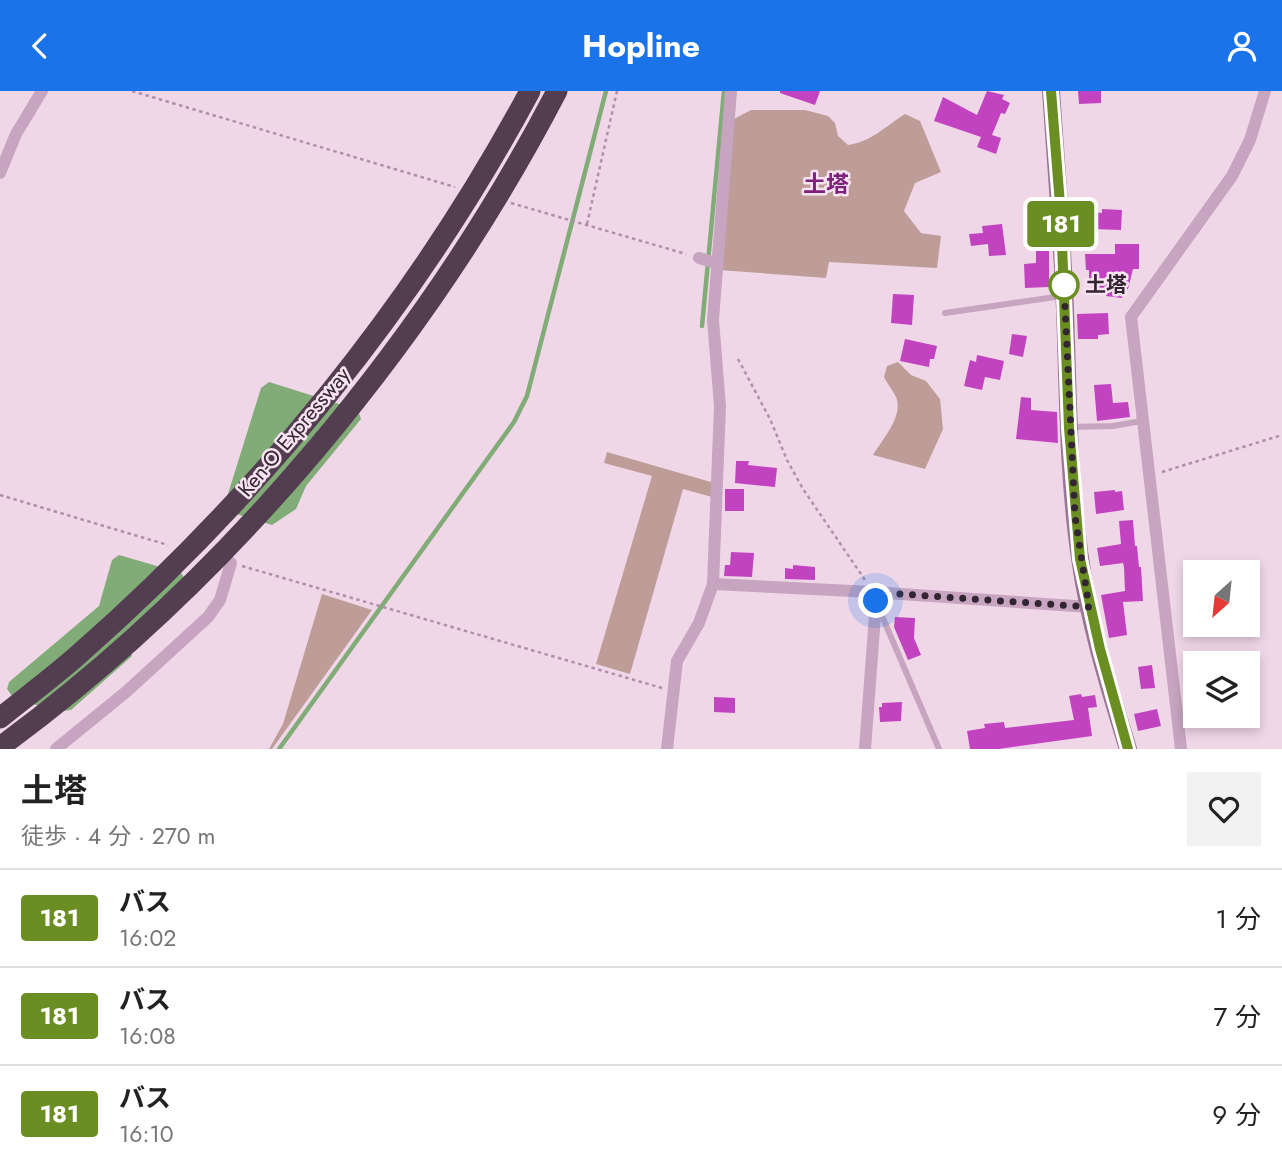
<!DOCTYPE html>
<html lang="ja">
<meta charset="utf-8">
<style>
body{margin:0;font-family:Jost,"Noto Sans JP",sans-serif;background:#f2f2f2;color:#222;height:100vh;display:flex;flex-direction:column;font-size:26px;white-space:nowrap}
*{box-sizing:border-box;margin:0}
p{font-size:23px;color:#767676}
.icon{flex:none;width:38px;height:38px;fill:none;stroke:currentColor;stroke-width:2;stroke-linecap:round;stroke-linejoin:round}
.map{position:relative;height:658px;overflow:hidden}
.details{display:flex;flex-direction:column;background:#fff;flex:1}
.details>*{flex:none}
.badge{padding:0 14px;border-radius:5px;font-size:24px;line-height:46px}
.needle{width:46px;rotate:207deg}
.fabs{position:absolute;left:1183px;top:469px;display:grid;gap:14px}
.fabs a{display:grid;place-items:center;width:77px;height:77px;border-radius:0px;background:#fff;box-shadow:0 4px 10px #0003;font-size:35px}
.you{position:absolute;width:35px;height:35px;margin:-18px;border:5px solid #fff;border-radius:50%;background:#1a73e8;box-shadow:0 0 0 10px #1a73e833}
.map>.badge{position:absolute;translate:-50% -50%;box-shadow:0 0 0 4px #fff}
.round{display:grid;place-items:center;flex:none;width:74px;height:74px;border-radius:0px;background:#f2f2f2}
.summary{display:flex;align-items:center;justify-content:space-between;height:119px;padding:0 21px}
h1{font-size:33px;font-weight:700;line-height:52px}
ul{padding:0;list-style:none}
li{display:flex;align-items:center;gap:21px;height:98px;padding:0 21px;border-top:2px solid #e0e0e0}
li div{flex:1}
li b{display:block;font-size:26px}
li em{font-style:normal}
li .badge{min-width:77px;font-weight:700;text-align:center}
header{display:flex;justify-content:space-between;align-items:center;height:91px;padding:0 21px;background:#1a73e8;color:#fff;font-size:32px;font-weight:700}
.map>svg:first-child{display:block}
.green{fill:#be9c98}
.water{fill:#81ab77}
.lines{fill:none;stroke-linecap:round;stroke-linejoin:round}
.stream{stroke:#81ab77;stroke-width:4.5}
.building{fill:#c243c0}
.path{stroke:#b28eab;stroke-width:2.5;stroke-dasharray:3.5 3.5;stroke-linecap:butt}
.lane{stroke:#c7a4bf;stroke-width:6}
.street{stroke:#c7a4bf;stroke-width:12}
.secondary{stroke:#9a7695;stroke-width:18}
.highway-bridge{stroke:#533d51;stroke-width:21}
.line-casing{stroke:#fff;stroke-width:16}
.line{stroke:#6b8e23;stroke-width:10}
.walk{stroke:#322531;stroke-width:7;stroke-dasharray:0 12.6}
.stop-dot{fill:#fff;stroke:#6b8e23;stroke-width:3.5}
.labels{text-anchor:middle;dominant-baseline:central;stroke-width:5;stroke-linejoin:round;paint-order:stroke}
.stop-label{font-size:21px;font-weight:bold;fill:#322531;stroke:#f8e3f1;text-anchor:start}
.street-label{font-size:21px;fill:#322531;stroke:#f8e3f1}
.neighbourhood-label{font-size:23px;font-weight:bold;fill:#7e217d;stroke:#f8e3f1}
</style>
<header><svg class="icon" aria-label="back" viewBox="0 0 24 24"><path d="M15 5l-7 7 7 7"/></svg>Hopline<svg class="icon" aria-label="person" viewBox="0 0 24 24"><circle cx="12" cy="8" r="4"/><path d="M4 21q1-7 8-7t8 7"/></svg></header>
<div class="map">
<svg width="1282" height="658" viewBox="0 0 1282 658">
<rect width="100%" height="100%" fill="#f0d7e8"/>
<g class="green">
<path d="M751,19H805L828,25L835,32L838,45L848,54C871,51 886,35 905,23L920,30L941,81L915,92L904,120L921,142L941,145L937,177L829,171L826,187L719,179L734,28Z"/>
<path d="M898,271L911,284L926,290L940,308L943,338L925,378L873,364C882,349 904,325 896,306C893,299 887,293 884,286L887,275Z"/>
<path d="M607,361L711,391L712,406L683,398L630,583L596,573L652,385L604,372Z"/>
<path d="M322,503L372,519L272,658H269L283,633Z"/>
</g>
<g class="water">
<path d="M269,291L358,319L361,328L306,395L296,418L272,434L223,419L261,297Z"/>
<path d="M119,464L181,482L186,489L130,555L132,565L71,619L62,620L15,609L7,598L9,591L99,515L112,469Z"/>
</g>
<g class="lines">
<g class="stream">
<path d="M702,235L724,0"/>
<path d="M279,658L514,331L527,305L606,0"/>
</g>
</g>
<g class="building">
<path d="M780,0H820L815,14L780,2Z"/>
<path d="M987,0L1004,4L1002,8L1010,12L1005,23L1001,22L992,44L1001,47L996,63L977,56L981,46L934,30L943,6L977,24Z"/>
<path d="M1078,0H1101V12L1079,13Z"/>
<path d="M1102,118L1122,119L1121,139L1092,138L1093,121L1102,122Z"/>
<path d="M1002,133L1006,164L989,165L988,153L971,155L969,143L983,142L982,135Z"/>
<path d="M1036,141H1049V196L1025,197L1024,173L1036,172Z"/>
<path d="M1115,153H1139V178H1133L1128,198H1123L1122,207L1106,205L1107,200L1092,201L1091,192L1089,193V179H1086L1085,163H1115Z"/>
<path d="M893,203L914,204L912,234L891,232Z"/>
<path d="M1108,222L1109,243L1098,244V248H1078L1077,223Z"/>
<path d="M1012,243L1027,245L1023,266L1009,263Z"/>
<path d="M905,248L937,255L934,268H930L929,276L900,270Z"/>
<path d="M977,264L1004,270L1000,289L985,286L982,299L964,295L970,269L976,271Z"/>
<path d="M1111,293L1113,312L1128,311L1130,326L1097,330L1094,294Z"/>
<path d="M1021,306L1031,307V319L1057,321L1058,352L1016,348Z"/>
<path d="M736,370H749L748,374L777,377L775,396L735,392Z"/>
<rect x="725" y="398" width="19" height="22"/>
<path d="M1115,399V401L1122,400L1124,419L1096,423L1094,401Z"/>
<path d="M1133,429L1135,455H1137L1139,476H1141L1143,510L1123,511L1127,544L1109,547L1101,504L1125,500L1124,476L1123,472L1100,475L1097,457L1121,453L1119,430Z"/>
<path d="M731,461L754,462L752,486L724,485L725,474H730Z"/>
<path d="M793,474L815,476V489L785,488V477L793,478Z"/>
<path d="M895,526L915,527L914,547L921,564L908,569L894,536Z"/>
<path d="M1152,574L1155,597L1141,598L1138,576Z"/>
<path d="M1081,603L1082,606L1095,604L1097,616L1088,617L1092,645L999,658H970L967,640L985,637L984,633L1004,631L1005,637L1074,629L1069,605Z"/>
<path d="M714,606L735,607V622L714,621Z"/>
<path d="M902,611L901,630L880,631L879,616H882V612Z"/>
<path d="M1157,618L1161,635L1138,640L1134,623Z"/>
</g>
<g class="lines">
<g class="path">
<path d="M132,0L455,96"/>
<path d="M511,112L686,163"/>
<path d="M587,133L617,0"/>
<path d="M738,268L770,328L787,369L803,398L865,489"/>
<path d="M1162,381L1282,344"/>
<path d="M0,404L168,454"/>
<path d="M242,475L662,597"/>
</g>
<g class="lane">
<path d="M945,222L1062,205"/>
<path d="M1071,336L1113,335L1142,330"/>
<path d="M879,518L939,658"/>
</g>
<g class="street">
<path d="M0,82L16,43L42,0"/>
<path d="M699,167L716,172"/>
<path d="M713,493L872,501L1089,516"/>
<path d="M56,658L126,601L208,526L220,509L231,472"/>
<path d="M667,658L677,570L699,532L713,493L720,315L713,229L731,0"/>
<path d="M865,658L876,511L872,501"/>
<path d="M1181,658L1131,226L1232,85L1250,49L1265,0"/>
</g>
<path class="secondary" d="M1051,0C1056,73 1062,145 1065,218C1068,301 1068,385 1080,467C1089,532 1109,596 1128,658"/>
<g class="highway-bridge">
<path d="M0,627C26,606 53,586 78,564C259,405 416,213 530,0"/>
<path d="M0,656C228,489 427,250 557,0"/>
</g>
</g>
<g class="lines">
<g class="line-casing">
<path id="line" d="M1051,0L1061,126L1069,337L1080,468L1100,558L1128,658"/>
</g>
<use href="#line" class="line"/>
<path class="walk" d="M876,510L872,501L1089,516L1075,425L1064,194"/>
</g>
<circle class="stop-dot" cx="1064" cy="194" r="14"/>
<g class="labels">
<g class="stop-label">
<text x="1085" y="194">土塔</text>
</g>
<g class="street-label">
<text transform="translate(294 341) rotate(-50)">Ken-O Expressway</text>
</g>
<g class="neighbourhood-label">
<text x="826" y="93">土塔</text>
</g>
</g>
</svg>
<div class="fabs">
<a><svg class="needle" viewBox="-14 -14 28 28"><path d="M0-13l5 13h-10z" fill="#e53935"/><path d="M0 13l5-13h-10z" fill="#767676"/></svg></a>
<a><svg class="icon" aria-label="layers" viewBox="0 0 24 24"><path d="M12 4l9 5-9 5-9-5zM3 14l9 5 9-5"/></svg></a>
</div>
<div class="you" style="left:876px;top:510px"></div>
<b class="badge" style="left:1061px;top:133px;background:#6b8e23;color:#fff">181</b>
</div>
<section class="details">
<div class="summary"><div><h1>土塔</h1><p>徒歩 · 4 分 · 270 m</p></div><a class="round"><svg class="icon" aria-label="heart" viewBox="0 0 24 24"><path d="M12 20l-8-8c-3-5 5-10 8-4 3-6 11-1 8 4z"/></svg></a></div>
<ul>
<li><span class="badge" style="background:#6b8e23;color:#fff">181</span><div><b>バス</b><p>16:02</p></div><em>1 分</em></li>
<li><span class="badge" style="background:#6b8e23;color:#fff">181</span><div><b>バス</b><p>16:08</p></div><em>7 分</em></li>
<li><span class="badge" style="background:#6b8e23;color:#fff">181</span><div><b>バス</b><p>16:10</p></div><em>9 分</em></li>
</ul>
</section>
